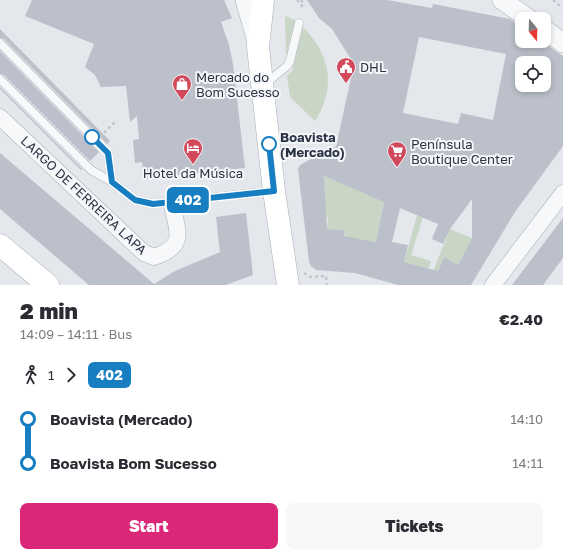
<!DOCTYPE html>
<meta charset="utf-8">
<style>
body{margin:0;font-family:"Golos Text",sans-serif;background:#f7f7f7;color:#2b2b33;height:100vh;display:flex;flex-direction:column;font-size:15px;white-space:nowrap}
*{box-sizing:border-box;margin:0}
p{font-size:13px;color:#7c7c81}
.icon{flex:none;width:22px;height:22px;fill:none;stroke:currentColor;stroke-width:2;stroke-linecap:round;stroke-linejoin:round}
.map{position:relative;height:285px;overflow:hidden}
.panel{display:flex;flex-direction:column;background:#fff;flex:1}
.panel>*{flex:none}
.badge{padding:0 8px;border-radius:6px;font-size:14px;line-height:26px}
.needle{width:26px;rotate:161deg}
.fabs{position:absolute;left:515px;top:12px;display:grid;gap:8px}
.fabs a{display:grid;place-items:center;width:36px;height:36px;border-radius:8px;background:#fff;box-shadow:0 2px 6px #0003;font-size:20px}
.map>.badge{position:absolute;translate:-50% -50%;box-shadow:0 0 0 2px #fff}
.legs{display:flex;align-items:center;gap:6px;height:44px;padding:0 20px;font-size:13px}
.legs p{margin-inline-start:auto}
.headline{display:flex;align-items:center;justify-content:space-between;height:68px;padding:0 20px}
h1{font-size:22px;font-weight:800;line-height:30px}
.button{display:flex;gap:8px;margin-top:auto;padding:8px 20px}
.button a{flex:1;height:46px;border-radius:8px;background:#db2777;color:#fff;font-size:16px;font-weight:800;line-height:46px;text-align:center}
.button a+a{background:#f7f7f7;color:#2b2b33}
ul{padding:0 20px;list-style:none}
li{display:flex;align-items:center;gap:14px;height:44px;font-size:15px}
li i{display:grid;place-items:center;width:6px;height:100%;margin:0 5px;background:currentColor}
li i::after{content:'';width:10px;height:10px;margin:-5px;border:3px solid;border-radius:50%;background:#fff}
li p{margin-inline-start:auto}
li:first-child i{background:linear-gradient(#0000 50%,currentColor 0)}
li:last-child i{background:linear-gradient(currentColor 50%,#0000 0)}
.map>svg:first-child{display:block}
.green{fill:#c9d6c5}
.building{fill:#bbc0ca;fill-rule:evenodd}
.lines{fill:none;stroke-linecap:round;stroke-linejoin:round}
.service-casing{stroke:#a9aeb7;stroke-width:9}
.minor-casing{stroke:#a9aeb7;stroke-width:17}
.tertiary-casing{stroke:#a9aeb7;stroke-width:20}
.secondary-casing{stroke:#a9aeb7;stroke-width:23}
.path{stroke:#c2c5cb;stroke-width:2.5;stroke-dasharray:3 3;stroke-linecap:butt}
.service{stroke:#f7f8fa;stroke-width:8}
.minor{stroke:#f7f8fa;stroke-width:16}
.tertiary{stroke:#f7f8fa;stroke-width:19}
.secondary{stroke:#fff;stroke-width:22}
.line-1-casing{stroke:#fff;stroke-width:9}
.line-1{stroke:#187ec2;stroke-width:6}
.stop-1-dot{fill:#fff;stroke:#187ec2;stroke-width:2}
.labels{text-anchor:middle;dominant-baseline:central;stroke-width:4;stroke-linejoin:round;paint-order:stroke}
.poi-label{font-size:13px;fill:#2b3445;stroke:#f4f6f9;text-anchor:start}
.stop-label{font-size:13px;font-weight:bold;fill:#2b3445;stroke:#f4f6f9;text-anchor:start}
.street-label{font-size:13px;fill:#2b3445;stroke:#f4f6f9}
</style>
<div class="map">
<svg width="563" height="285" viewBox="0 0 563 285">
<rect width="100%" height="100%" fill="#e4e7ec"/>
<g class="green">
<path d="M285,16L295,20L286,56Z"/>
<path d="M303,27C330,54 337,87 315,121L290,97L287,76L292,71Z"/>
<path d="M324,176L384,201L376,242L360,239L344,244L345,230L327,229L328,217L317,218L316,207L303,209L302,203L325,200Z"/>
<path d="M417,215L423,217L411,255L431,261L429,269L404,262Z"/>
<path d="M450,229L472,238L458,265L444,257L436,275L432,274Z"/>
</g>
<g class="building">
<path d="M32,0H224L232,18L221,22L229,45L233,64L245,168L144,179L142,162L135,163L133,140L139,139L137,116L130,122L126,86L101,87L95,75L85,67L94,44L25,16Z"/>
<path d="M307,0H387L432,8L433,4L510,19L522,28V41H541L563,56V146L515,212L471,285H398L355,273L316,270L311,266L309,262L298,169L300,165L311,159L323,149L336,147L354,64L332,29L319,18ZM419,37L506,54L493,120L461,113L458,124L403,113ZM522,63H544V85H522ZM324,176L384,202L376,242L344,236L345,230L327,229ZM472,199V238L458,265L444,257L438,271L404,262L408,245L392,242L400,208L438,224L432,239L443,244L450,229Z"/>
<path d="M0,29L110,141L107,144L4,39L0,38Z"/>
<path d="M0,51L99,152L90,161L4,75L0,74Z"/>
<path d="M0,87L82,169L81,170L0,89Z"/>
<path d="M0,153L154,284L175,271L220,252L216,217L246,213L253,275L226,285H89L0,209Z"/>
<path d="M563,218V258L543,285H512Z"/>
</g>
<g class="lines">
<g class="service-casing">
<g id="service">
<path d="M0,43L108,153L112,182"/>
<path d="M0,79L91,170L112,182L135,200L153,204L273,191"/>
<path d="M265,84L287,66L290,61L299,23"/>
</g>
</g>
<g class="minor-casing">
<g id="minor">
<path d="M0,117L144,253L154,257C188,246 177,230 171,202"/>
<path d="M493,285L563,193"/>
</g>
</g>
<g class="tertiary-casing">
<g id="tertiary">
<path d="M245,0L257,42"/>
<path d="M502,0L529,19"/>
<path d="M544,29L563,43"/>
</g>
</g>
<g class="secondary-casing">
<g id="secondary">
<path d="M263,0L258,47L274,191L288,285"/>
<path d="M0,245L48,285"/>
</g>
</g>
<g class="path">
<path d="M297,0L303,7"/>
<path d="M301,0L305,5"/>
<path d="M553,0L563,8"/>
<path d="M104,133L116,121"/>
<path d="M304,273L311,277L326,276L327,285"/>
</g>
<use href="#service" class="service"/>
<use href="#minor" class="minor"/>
<use href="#tertiary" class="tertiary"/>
<use href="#secondary" class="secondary"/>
</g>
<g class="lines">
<g class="line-1-casing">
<path id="line-1" d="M92,137L108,153L112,182L135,200L153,204L274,191L269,144"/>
</g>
<use href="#line-1" class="line-1"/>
</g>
<defs>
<g id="civic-pin" transform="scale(1)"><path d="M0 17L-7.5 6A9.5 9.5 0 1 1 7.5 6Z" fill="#d1495b" stroke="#f4f6f9"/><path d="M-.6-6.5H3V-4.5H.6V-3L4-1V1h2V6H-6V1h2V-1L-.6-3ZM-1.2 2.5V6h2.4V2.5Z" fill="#fff"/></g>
<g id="shop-pin" transform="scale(1)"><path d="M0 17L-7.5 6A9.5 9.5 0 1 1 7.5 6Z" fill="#d1495b" stroke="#f4f6f9"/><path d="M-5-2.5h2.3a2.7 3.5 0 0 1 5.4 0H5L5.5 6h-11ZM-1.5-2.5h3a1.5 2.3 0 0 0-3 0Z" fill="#fff"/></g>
<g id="hotel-pin" transform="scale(1)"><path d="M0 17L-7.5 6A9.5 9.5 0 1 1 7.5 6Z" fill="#d1495b" stroke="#f4f6f9"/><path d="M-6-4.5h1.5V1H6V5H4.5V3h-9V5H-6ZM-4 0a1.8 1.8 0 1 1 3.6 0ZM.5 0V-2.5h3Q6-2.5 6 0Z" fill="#fff"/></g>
<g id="supermarket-pin" transform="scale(1)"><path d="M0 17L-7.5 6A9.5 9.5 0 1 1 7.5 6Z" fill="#d1495b" stroke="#f4f6f9"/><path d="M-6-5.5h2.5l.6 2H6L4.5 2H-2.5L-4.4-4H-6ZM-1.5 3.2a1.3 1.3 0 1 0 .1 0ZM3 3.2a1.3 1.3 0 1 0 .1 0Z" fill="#fff"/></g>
</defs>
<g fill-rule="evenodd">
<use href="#civic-pin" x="346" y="67"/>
<use href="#shop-pin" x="182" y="84"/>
<use href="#hotel-pin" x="193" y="148"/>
<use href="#supermarket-pin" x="397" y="151"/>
</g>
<g class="stop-1-dot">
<circle cx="92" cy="137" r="7"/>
<circle cx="269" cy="144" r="7"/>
</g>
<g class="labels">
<g class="poi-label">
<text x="360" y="67">DHL</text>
<text x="196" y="77">Mercado do<tspan x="196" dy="15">Bom Sucesso</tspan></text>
<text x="411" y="144">Península<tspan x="411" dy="15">Boutique Center</tspan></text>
<text x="193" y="173" text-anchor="middle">Hotel da Música</text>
</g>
<g class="stop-label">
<text x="280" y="137">Boavista<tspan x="280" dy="15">(Mercado)</tspan></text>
</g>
<g class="street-label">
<text transform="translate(84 195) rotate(43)">LARGO DE FERREIRA LAPA</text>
</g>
</g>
</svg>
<div class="fabs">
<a><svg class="needle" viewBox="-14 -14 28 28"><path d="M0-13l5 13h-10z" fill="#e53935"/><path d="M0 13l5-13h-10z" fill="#7c7c81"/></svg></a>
<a><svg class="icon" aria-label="locate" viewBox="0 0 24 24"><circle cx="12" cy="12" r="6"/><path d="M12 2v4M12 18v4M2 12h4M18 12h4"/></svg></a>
</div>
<b class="badge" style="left:188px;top:200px;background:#187ec2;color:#fff">402</b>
</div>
<section class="panel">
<div class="headline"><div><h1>2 min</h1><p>14:09 – 14:11 · Bus</p></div><b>€2.40</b></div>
<div class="legs"><svg class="icon" aria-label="walk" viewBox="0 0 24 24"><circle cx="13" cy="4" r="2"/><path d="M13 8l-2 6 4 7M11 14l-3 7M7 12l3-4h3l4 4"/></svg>1<svg class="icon" aria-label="forward" viewBox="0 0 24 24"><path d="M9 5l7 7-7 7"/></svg><b class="badge" style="background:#187ec2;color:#fff">402</b></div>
<ul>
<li><i style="color:#187ec2"></i><b>Boavista (Mercado)</b><p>14:10</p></li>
<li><i style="color:#187ec2"></i><b>Boavista Bom Sucesso</b><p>14:11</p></li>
</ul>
<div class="button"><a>Start</a><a>Tickets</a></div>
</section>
